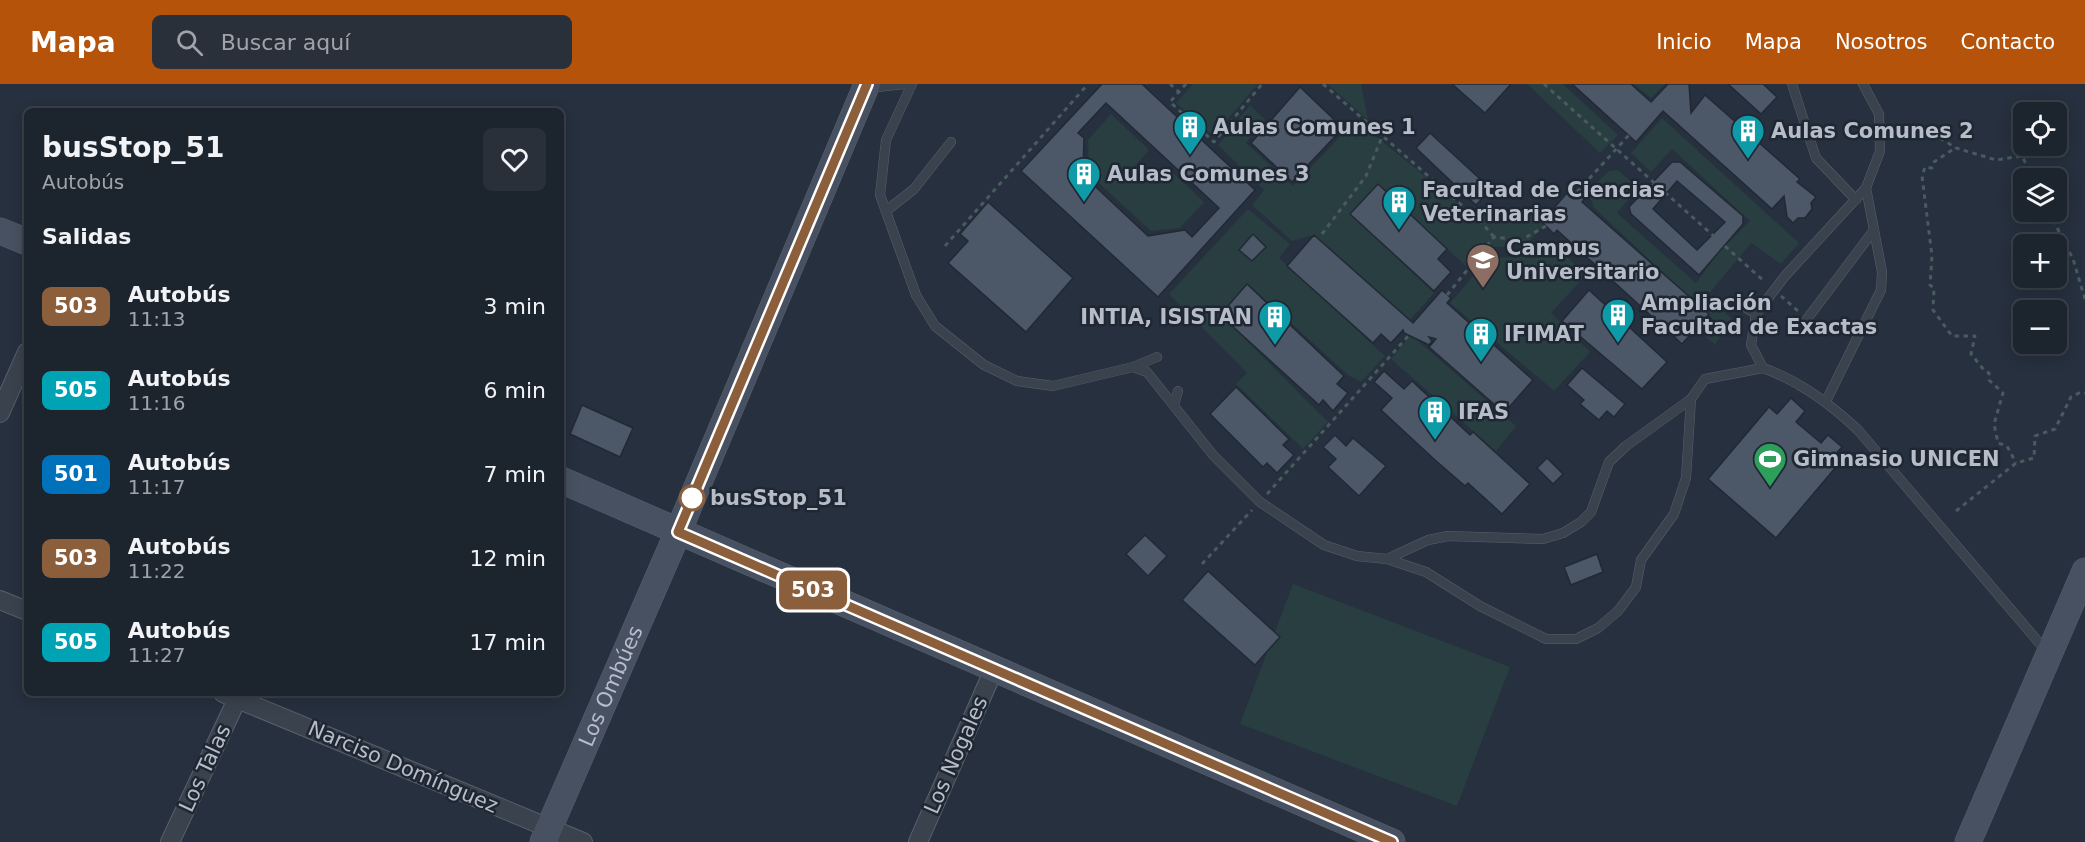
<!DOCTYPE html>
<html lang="es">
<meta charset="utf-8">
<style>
body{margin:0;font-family:"DejaVu Sans",sans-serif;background:#29303a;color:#f1f3f6;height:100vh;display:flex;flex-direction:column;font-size:22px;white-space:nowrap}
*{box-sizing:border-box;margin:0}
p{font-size:20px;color:#a0a4aa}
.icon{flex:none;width:33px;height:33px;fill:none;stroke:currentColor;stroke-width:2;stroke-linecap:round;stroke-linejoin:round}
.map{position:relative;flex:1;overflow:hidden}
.side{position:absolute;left:24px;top:24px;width:540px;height:588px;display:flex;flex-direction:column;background:#1c242e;border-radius:9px;box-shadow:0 3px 15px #0003,0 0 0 2px #3a414a}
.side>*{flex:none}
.badge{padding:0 12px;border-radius:9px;font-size:21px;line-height:39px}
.buttons{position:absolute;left:2013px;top:18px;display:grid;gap:12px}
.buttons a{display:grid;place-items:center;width:54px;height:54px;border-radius:9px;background:#1c242e;box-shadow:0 3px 15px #0003,0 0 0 2px #3a414a;font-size:30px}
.map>.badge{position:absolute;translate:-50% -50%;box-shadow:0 0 0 3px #fff}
h2{padding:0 18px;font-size:22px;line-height:54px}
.round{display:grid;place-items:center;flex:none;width:63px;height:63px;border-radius:9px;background:#29303a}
.headline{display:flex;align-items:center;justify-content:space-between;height:102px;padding:0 18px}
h1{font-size:28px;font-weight:700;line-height:45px}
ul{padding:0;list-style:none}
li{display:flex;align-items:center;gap:18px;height:84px;padding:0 18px}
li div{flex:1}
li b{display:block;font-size:22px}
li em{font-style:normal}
li .badge{min-width:66px;font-weight:700;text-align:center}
header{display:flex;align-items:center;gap:36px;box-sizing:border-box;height:84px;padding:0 30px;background:#b45309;color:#fff}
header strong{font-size:28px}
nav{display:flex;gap:33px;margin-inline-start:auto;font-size:21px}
.search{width:420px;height:54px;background:#29303a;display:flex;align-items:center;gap:15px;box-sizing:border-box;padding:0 21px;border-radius:9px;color:#a0a4aa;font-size:22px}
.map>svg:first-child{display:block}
.green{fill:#293e40}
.building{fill:#4c5767;stroke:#212935;stroke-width:1.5;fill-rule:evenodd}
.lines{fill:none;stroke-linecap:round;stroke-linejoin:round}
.lane-casing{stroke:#58606c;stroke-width:10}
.street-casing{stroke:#58606c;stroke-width:20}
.secondary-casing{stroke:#58606c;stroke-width:27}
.path{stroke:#485b5e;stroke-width:3;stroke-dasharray:4.5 4.5;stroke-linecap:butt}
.lane{stroke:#3a424e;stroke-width:9}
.street{stroke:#3a424e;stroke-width:18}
.secondary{stroke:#485161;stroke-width:26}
.line-casing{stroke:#fff;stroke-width:14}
.line{stroke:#8b5e3c;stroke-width:9}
.stop-dot{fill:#fff;stroke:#8b5e3c;stroke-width:3}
.labels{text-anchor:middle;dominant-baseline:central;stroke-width:5;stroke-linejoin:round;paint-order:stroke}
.poi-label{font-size:21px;font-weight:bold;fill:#b6bdc9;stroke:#1f2733;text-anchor:start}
.stop-label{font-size:21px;font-weight:bold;fill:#b6bdc9;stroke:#1f2733;text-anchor:start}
.street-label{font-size:21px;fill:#b6bdc9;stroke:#1f2733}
</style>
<header>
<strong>Mapa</strong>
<div class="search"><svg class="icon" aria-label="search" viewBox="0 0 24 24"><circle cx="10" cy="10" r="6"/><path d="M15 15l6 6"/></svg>Buscar aquí</div>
<nav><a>Inicio</a><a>Mapa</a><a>Nosotros</a><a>Contacto</a></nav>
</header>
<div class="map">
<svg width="2085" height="758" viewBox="0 0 2085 758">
<rect width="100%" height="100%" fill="#26303e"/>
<g class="green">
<path d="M1193,0H1258L1213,52L1176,19Z"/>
<path d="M1328,0H1361L1368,36L1329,1Z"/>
<path d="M1527,0H1563L1618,51L1600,69Z"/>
<path d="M1633,0H1665L1651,14Z"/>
<path d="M1250,21L1265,36L1246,59L1293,102L1356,36L1469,128L1554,130L1527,160L1487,164L1467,183L1377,100L1350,130L1434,209L1410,236L1314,151L1292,157L1252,121L1264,106L1218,61Z"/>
<path d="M1111,30L1149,66L1135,82L1155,100L1169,85L1204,118L1180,144L1151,147L1089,90L1088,56Z"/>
<path d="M1662,34L1799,159L1781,180L1751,159L1707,212L1732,235L1715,261L1703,250L1712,234L1593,123L1592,117L1585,111L1609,87L1618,86L1638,104L1617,129L1696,199L1719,168L1750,137L1672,65L1651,88L1631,69Z"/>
<path d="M1248,125L1290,160L1279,174L1385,272L1361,298L1348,291L1248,200L1220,230L1328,338L1303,365L1236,300L1247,289L1169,210Z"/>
<path d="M1549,158L1587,190L1551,229L1590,268L1554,307L1450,219L1489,174L1537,172Z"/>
<path d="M1411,251L1516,342L1496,367L1391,275Z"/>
<path d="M1293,500L1510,583L1457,722L1240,640Z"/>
</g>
<g class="building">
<path d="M1102,0H1142L1255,106L1158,213L1021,87ZM1106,19L1219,124L1192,153L1185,146L1148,152L1083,91L1084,54L1078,49Z"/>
<path d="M1452,0H1511L1485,29Z"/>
<path d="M1572,0H1631L1651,18L1668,0H1689L1691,29L1705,11L1800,95L1797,98L1816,113L1811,119L1812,125L1805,134H1798L1793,139L1787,133L1784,112L1772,125L1663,27L1636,58Z"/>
<path d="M1728,0H1763L1777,13L1761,30Z"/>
<path d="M1300,3L1343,44L1292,98L1251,59Z"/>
<path d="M1430,49L1491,105L1476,121L1416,64Z"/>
<path d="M1672,78H1680L1743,132V140L1699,191L1631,130L1629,123ZM1677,97L1725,138L1697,166L1653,125Z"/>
<path d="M1378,100L1447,165L1438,175L1451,188L1434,207L1350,130Z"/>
<path d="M1572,103L1585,114L1582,118L1709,230L1682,260L1557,146L1554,150L1542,138Z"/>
<path d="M988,118L1073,194L1026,248L948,179L968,157L960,150Z"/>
<path d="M1253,150L1266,163L1252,177L1239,166Z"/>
<path d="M1314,151L1413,239L1442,206L1451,214L1447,219L1533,296L1504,329L1429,263L1436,255L1429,253L1432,257L1429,261L1404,249L1403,246L1391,259L1381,250L1373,259L1287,182Z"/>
<path d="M1247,200L1344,292L1337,300L1348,309L1333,327L1323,316L1319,321L1220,231Z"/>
<path d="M1589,206L1667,278L1642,305L1562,237Z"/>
<path d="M1582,284L1625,320L1614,333L1607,327L1599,336L1580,320L1584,316L1567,301Z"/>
<path d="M1384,287L1404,305L1412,297L1470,351L1473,348L1530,400L1502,430L1468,399L1465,402L1435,376L1381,326L1392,314L1374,298Z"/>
<path d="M1236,303L1289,355L1283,361L1294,371L1277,389L1267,379L1263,383L1210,330Z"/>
<path d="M1791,314L1805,327L1796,338L1821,359L1828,351L1842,363L1829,377L1836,383L1776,454L1708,395L1769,323L1777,330Z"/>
<path d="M582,321L633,344L620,373L570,350Z"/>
<path d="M1335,351L1346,362L1353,354L1386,382L1359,412L1328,383L1336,375L1323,363Z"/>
<path d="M1547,374L1563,390L1553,400L1537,384Z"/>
<path d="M1145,451L1167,472L1148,492L1126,470Z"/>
<path d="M1597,470L1603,488L1571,501L1564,483Z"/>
<path d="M1208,487L1280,553L1255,581L1182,516Z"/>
</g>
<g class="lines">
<g class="lane-casing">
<g id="lane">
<path d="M912,0L886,56L880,111L916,211L935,242L984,281L1017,297L1053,302L1133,283L1147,288L1213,371L1260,418L1324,461L1357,472L1387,475L1426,488L1480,522L1546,555H1576L1598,544L1618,527L1636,503L1641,476L1674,430L1686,394L1691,315L1705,295L1763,284"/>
<path d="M1792,0L1816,74L1856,116"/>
<path d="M1863,0L1879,30L1880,67L1866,104L1785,192L1756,230L1751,261L1763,284C1800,297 1830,320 1858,346L2047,568"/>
<path d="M868,4L905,0"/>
<path d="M886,127L914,105L951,58"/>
<path d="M1746,224L1756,230"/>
<path d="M1807,235L1874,146"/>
<path d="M1133,283L1157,273"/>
<path d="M1826,317L1881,206L1882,188L1866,104"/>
<path d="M1174,321L1178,307"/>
<path d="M1387,475L1428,456L1448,452L1543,455L1563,449L1581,438L1591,428L1609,378L1626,362L1691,315"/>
</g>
</g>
<g class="street-casing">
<g id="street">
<path d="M0,329L27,268"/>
<path d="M0,516L27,527"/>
<path d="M223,609L583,758"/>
<path d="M170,758L240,609"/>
<path d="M918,758L994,585"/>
</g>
</g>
<g class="secondary-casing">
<g id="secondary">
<path d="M0,147L27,158"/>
<path d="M561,396L1392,758"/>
<path id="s1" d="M543,758L678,448L867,0"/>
<path d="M1968,758L2085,487"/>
</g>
</g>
<g class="path">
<path d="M1170,0L1179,8"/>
<path d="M1186,0L1170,18L1214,58L1262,0"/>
<path d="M1323,0L1481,138L1494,153"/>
<path d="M1544,0L1765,198"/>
<path d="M1906,52L1930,48L1956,64L1996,76L2022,72L2033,94"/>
<path d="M1952,66L1934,78L1932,84L1925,83L1922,92L1932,172L1930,201L1934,204L1933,226L1952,252H1975L1971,270L1984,286L1989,289V296L2003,309L1994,340L1998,359L2007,362L2016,379"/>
<path d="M1577,108L1629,51"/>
<path d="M2049,128L2073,175L2085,215"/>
<path d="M1322,150L1366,92L1382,53"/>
<path d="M945,162L1088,0"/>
<path d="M1447,211L1494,153L1521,156L1546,142"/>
<path d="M1781,212L1799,228"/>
<path d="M1267,410L1410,250"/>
<path d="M1956,427L2016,379L2034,374L2035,352L2055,345L2071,313L2081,308L2085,309"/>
<path d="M1202,480L1252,426"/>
</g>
<use href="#lane" class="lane"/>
<use href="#street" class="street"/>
<use href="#secondary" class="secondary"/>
</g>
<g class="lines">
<g class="line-casing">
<path id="line" d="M867,0L678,448L1392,758"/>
</g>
<use href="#line" class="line"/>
</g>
<defs>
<g id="building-pin" transform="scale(1.725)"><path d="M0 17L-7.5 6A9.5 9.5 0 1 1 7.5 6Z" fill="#0f9aa8" stroke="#1f2733"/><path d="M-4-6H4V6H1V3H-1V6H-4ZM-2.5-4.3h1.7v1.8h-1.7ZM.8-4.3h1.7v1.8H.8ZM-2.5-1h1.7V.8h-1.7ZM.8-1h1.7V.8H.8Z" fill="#fff"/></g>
<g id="school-pin" transform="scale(1.725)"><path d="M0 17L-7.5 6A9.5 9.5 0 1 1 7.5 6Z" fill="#8d6e63" stroke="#1f2733"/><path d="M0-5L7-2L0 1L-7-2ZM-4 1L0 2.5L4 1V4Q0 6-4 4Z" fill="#fff"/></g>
<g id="stadium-pin" transform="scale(1.725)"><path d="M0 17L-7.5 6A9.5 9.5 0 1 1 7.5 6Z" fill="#2e9e5b" stroke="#1f2733"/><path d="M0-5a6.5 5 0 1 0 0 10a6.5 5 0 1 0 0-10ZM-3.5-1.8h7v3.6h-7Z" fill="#fff"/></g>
</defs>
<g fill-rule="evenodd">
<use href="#building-pin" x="1190" y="43"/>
<use href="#building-pin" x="1748" y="47"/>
<use href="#building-pin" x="1084" y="90"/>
<use href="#building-pin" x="1399" y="118"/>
<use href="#school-pin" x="1483" y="176"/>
<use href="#building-pin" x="1618" y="231"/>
<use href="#building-pin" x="1275" y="233"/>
<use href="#building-pin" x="1481" y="250"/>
<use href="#building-pin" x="1435" y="328"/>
<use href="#stadium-pin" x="1770" y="375"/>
</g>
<circle class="stop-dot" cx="692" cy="414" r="12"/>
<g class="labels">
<g class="poi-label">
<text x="1213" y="43">Aulas Comunes 1</text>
<text x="1771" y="47">Aulas Comunes 2</text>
<text x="1107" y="90">Aulas Comunes 3</text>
<text x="1422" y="106">Facultad de Ciencias<tspan x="1422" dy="24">Veterinarias</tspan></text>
<text x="1506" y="164">Campus<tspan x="1506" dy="24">Universitario</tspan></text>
<text x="1641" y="219">Ampliación<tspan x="1641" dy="24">Facultad de Exactas</tspan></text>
<text x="1252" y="233" text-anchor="end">INTIA, ISISTAN</text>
<text x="1504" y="250">IFIMAT</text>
<text x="1458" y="328">IFAS</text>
<text x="1793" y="375">Gimnasio UNICEN</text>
</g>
<g class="stop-label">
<text x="710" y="414">busStop_51</text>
</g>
<g class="street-label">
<text stroke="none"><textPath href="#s1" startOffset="170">Los Ombúes</textPath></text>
<text transform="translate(956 671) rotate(-66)">Los Nogales</text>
<text transform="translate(403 683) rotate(23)">Narciso Domínguez</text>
<text transform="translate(205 684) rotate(-65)">Los Talas</text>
</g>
</g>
</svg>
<div class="buttons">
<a><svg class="icon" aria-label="locate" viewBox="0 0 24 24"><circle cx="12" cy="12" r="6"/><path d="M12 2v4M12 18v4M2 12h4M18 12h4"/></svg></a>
<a><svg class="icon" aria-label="layers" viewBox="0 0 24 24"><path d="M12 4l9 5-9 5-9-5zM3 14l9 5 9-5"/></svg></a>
<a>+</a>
<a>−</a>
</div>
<b class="badge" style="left:813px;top:506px;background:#8b5e3c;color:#fff">503</b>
<section class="side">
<div class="headline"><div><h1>busStop_51</h1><p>Autobús</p></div><a class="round"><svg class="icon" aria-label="heart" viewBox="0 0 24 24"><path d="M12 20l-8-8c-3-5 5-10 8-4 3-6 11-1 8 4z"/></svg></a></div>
<h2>Salidas</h2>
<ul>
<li><span class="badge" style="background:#8b5e3c;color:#fff">503</span><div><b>Autobús</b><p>11:13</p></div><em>3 min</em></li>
<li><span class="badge" style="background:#00a3b4;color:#fff">505</span><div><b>Autobús</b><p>11:16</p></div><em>6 min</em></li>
<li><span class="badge" style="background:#0072bc;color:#fff">501</span><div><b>Autobús</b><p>11:17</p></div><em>7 min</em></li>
<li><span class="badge" style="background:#8b5e3c;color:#fff">503</span><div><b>Autobús</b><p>11:22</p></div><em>12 min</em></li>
<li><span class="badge" style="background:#00a3b4;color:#fff">505</span><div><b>Autobús</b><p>11:27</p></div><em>17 min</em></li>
</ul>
</section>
</div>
